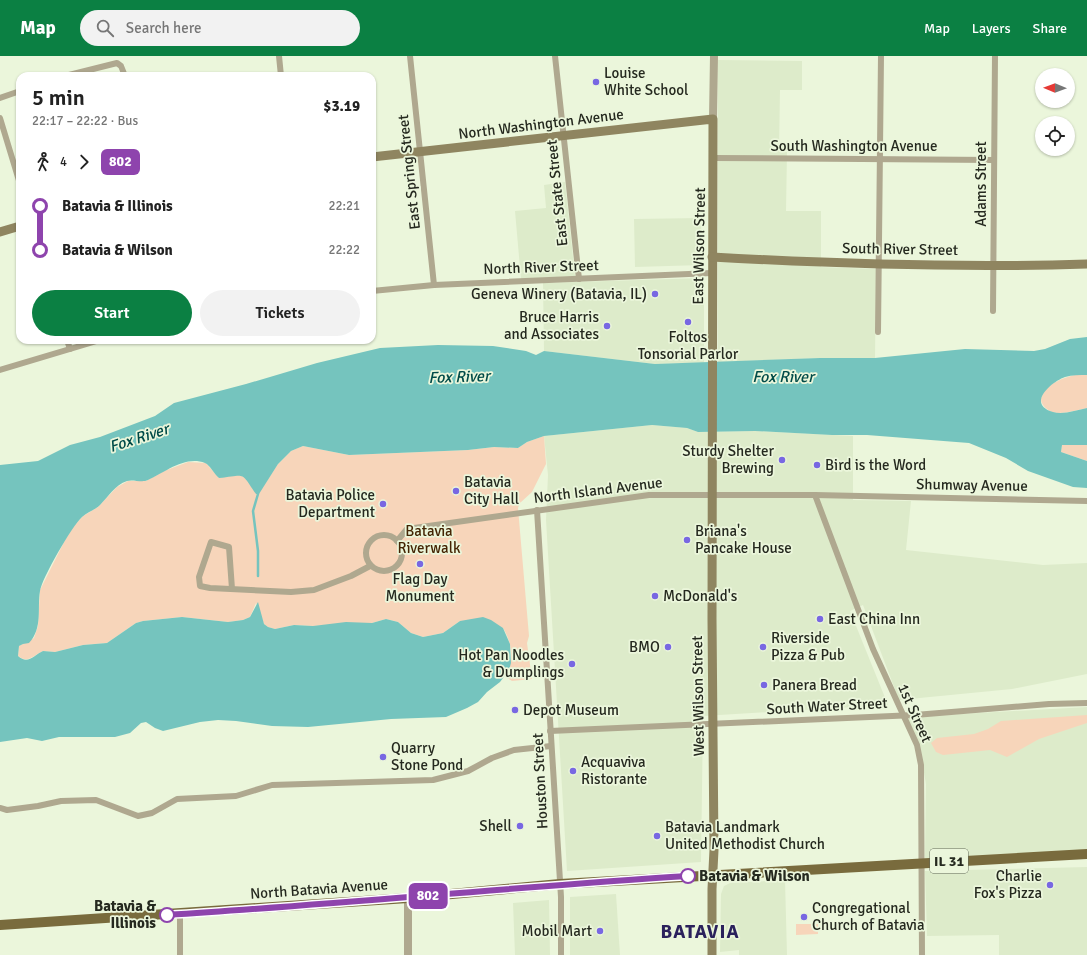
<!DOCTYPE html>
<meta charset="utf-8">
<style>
body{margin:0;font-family:Signika,sans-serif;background:#f2f2f2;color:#222;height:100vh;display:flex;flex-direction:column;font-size:15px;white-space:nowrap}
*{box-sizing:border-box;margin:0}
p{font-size:13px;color:#767676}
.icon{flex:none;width:22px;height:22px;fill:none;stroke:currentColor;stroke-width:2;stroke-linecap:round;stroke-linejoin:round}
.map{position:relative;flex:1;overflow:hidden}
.sheet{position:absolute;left:16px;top:16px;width:360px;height:272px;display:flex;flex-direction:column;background:#fff;border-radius:12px;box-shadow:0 1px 3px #0004}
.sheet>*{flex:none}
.badge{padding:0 8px;border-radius:6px;font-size:14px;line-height:26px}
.needle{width:26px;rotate:271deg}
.tools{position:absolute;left:1035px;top:12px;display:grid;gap:8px}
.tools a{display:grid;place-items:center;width:40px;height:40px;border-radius:50%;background:#fff;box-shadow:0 1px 3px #0004;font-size:20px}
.map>.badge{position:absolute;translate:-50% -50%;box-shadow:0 0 0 2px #fff}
.legs{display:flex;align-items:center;gap:6px;height:44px;padding:0 16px;font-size:13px}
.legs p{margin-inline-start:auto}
.headline{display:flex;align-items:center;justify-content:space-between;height:68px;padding:0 16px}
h1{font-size:22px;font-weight:600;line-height:30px}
.primary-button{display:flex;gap:8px;margin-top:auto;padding:8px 16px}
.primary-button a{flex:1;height:46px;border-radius:24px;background:#0b8043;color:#fff;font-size:16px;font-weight:600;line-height:46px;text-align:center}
.primary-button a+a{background:#f2f2f2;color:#222}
ul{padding:0 16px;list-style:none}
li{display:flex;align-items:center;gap:14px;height:44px;font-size:15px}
li i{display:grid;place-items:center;width:6px;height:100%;margin:0 5px;background:currentColor}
li i::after{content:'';width:10px;height:10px;margin:-5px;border:3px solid;border-radius:50%;background:#fff}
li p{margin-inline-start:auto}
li:first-child i{background:linear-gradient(#0000 50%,currentColor 0)}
li:last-child i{background:linear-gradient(currentColor 50%,#0000 0)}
header{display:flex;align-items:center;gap:24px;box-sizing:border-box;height:56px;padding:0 20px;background:#0b8043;color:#fff}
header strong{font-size:19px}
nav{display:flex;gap:22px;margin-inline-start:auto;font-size:14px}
.search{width:280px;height:36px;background:#f2f2f2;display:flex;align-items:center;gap:10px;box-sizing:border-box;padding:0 14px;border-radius:22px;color:#767676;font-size:15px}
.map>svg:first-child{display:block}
.built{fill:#ddebca}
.green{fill:#f7d5ba}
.water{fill:#75c4be}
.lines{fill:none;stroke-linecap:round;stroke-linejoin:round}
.stream{stroke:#75c4be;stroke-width:2.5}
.minor{stroke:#afa88f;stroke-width:6}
.tertiary{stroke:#afa88f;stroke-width:8}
.secondary{stroke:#8f8560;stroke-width:9}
.primary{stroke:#796b3d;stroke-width:10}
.line-1-casing{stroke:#fff;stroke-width:9}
.line-1{stroke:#8e44ad;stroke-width:6}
.poi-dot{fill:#7867e2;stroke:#ebf6db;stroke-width:1.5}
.stop-1-dot{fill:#fff;stroke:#8e44ad;stroke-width:2}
.labels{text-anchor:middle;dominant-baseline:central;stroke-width:3.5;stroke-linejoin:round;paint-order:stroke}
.shield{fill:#ebf6db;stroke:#606657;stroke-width:1}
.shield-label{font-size:14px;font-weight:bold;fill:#25291f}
.poi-label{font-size:15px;fill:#25291f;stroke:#ebf6db;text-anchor:start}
.street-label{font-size:15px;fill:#25291f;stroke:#ebf6db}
.park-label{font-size:15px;fill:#442403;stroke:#ebf6db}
.stop-label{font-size:15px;font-weight:bold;fill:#25291f;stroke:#ebf6db;text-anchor:start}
.water-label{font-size:16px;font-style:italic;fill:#004b48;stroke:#ebf6db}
.district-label{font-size:19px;font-weight:bold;letter-spacing:1px;fill:#2b215c;stroke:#ebf6db}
</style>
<header>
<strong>Map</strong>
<div class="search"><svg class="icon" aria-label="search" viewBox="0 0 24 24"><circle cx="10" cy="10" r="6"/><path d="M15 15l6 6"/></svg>Search here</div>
<nav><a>Map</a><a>Layers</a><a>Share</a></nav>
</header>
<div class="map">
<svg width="1087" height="899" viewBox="0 0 1087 899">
<rect width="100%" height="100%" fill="#ebf6db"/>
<g class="built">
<path d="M718,4L802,5V34H780L779,96H787L786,155H821V211L876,213L875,302H820L718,306Z"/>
<path d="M565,126L575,220L521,223L515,155L546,152L544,129Z"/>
<path d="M701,162L702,209L635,211L634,163Z"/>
<path d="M704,222V307L655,308L544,295L543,227Z"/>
<path d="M652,369L687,372L698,376L755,375L853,380V444L911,445L906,494L1043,509L1087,507V618L1012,633L899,644L863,549L850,555L888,649L703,660L701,806L567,815L546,464L548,419L544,380Z"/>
<path d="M1087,651V795L925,803L926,728L919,688L907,661Z"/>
<path d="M1087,811V899H999V879L927,880L925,815Z"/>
<path d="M785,824L787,899H739V894L720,896L721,838L724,830L730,827Z"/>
<path d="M616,838L620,899H570V841Z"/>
<path d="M549,844L550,899H515L513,847Z"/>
</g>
<g class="green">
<path d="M1075,319H1087V352C1077,354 1062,359 1052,356C1049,355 1045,352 1043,349C1033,333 1064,321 1075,319Z"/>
<path d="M544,380L546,408L532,436L520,447L518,452L529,580L527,587L532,623L512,625L504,620C515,605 512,587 503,572L460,565L443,577L423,581L411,577L398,566L386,563L372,567L313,570L294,569L275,573L268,571L264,568L256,547L250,561L243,564L228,566L182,561L143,565L136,567L107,587L83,589L55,596L43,595C34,599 28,608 18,600L19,590L34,582L38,570L40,534L64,486L73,471L83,460L98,451L117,431L128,425H146L164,415L188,406L206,407L219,422C226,421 235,418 242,419C249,421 251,434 259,437L278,408L291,395L303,390L349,399L468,394L494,391L518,392L527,386Z"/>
<path d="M1062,388L1087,389V405L1061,396Z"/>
<path d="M1087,659V667L1039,683L1007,701L990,694L943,699L936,696L931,687L937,682L974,678L988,673L1001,665Z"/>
<path d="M796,868H818V878L796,879Z"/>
</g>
<path class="water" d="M1087,281V319C1080,319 1072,319 1065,321C1051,326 1026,348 1053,356C1063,359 1077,354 1087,352V389H1062L1061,396L1087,405V432L1073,431L1028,415L1006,402L969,387L867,379H832L755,375L698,376L687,372L652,369L544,380L527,386L518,392L494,391L468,394L349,399L303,390L291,395L278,408L259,438H256C240,415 247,419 219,422C214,418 210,409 205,407C185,399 164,417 148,424C142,427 133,423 127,425C115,429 108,441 100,449C95,454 87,456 82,461C72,470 42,522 40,535C37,552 43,572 29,587L23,588L19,590L18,600C28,609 34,599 43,595L55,596L83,589L107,587L136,567L143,565L182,561L228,566L243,564L250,561L258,546L264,568L268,571L275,573L294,569L313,570L346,566L372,567L386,563L398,566L411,577L423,581L443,577L460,565L483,561L491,564L503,572L510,588L511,607L509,614L500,626L487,636L478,646L467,652L446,661L391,663L308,671L272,670L236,665L218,664L200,666L163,675L155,672L146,666L141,667L130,677L115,681H59L42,685L27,682L0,686V409L38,405L70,389L100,381L155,360L174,347L246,328L317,307L380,292L438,289L493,290L526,295L536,299L544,295L655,308L820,302H875L965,293L1034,295L1045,293L1070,283Z"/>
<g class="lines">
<path class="stream" d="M258,520V495L253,455L258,438"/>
<g class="minor">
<path d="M279,0L281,20"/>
<path d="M410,0L434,229"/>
<path d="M555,0L579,223"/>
<path d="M65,20L117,7L121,10L125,20"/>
<path d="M0,42L20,35"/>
<path d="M0,62L20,128"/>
<path d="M714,102L994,104"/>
<path d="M372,235L434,229L712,217"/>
<path d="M993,255L995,0"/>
<path d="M878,276L881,0"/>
<path d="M67,284L70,293"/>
<path d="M0,314L100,284"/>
<path d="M815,439L873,593L917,689L921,709L922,899"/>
<path d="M537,454L561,841V899"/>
<circle cx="384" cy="497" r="18"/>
<path d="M397,485L407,473L649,439H815L1087,445"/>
<path d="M232,533L229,491L211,486L199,521L200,530L210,532L291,536L314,534L351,520L370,510"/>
<path d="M550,675L915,659L1049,648L1087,647"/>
<path d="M0,752L7,754L38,750L61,745L96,744L138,760L152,757L177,743L236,740L272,729L433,724L468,715L492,702L514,694L551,690"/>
<path d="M180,899V858"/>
</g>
<g class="tertiary">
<path d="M713,63L714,0"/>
<path d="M408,842V899"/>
</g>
<g class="secondary">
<path d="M372,101L713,63L712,563L714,794L712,833V899"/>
<path d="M0,176L20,170"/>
<path d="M712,201C837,208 962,212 1087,208"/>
</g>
<path class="primary" d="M0,869L408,842L560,828L1087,798"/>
</g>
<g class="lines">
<g class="line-1-casing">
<path id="line-1" d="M167,859C341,848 514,831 688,820"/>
</g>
<use href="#line-1" class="line-1"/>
</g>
<g class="poi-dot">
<circle cx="596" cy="26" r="4"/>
<circle cx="655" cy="238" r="4"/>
<circle cx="688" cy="266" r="4"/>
<circle cx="607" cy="270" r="4"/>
<circle cx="782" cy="404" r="4"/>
<circle cx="817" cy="409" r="4"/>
<circle cx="456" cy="435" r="4"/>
<circle cx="383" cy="448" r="4"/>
<circle cx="687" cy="484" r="4"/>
<circle cx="420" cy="508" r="4"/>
<circle cx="655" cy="540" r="4"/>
<circle cx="820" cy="563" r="4"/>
<circle cx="668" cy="591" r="4"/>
<circle cx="763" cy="591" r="4"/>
<circle cx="572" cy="608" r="4"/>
<circle cx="764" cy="629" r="4"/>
<circle cx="515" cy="654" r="4"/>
<circle cx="383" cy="701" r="4"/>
<circle cx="573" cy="715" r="4"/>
<circle cx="520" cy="770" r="4"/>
<circle cx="657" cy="780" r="4"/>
<circle cx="1050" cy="829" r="4"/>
<circle cx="804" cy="861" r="4"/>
<circle cx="600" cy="875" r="4"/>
</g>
<g class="stop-1-dot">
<circle cx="688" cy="820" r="7"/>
<circle cx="167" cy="859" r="7"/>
</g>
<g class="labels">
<rect class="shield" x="930" y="793" width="38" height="24" rx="3"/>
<g class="shield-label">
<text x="949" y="805">IL 31</text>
</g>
<g class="poi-label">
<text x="604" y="17">Louise<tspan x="604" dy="17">White School</tspan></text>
<text x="647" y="238" text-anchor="end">Geneva Winery (Batavia, IL)</text>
<text x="599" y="261" text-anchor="end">Bruce Harris<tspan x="599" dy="17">and Associates</tspan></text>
<text x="688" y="281" text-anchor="middle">Foltos<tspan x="688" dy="17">Tonsorial Parlor</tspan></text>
<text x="774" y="395" text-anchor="end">Sturdy Shelter<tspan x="774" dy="17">Brewing</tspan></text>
<text x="825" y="409">Bird is the Word</text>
<text x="464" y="426">Batavia<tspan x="464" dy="17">City Hall</tspan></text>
<text x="375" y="439" text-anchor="end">Batavia Police<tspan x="375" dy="17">Department</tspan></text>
<text x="695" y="475">Briana's<tspan x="695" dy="17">Pancake House</tspan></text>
<text x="420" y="523" text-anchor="middle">Flag Day<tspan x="420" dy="17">Monument</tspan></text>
<text x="663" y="540">McDonald's</text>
<text x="828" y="563">East China Inn</text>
<text x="771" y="582">Riverside<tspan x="771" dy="17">Pizza &amp; Pub</tspan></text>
<text x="660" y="591" text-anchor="end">BMO</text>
<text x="564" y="599" text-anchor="end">Hot Pan Noodles<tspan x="564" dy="17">&amp; Dumplings</tspan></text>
<text x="772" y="629">Panera Bread</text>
<text x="523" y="654">Depot Museum</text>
<text x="391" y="692">Quarry<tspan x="391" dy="17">Stone Pond</tspan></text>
<text x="581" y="706">Acquaviva<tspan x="581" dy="17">Ristorante</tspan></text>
<text x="512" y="770" text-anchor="end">Shell</text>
<text x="665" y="771">Batavia Landmark<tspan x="665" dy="17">United Methodist Church</tspan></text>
<text x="1042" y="820" text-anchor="end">Charlie<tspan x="1042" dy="17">Fox's Pizza</tspan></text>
<text x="812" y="852">Congregational<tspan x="812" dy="17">Church of Batavia</tspan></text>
<text x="592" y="875" text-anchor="end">Mobil Mart</text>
</g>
<g class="street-label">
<text transform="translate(541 68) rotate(-7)">North Washington Avenue</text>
<text x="854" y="90">South Washington Avenue</text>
<text transform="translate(409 116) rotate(-96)">East Spring Street</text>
<text transform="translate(981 128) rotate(-90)">Adams Street</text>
<text transform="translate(557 137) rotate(-96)">East State Street</text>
<text transform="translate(699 190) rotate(-89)">East Wilson Street</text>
<text transform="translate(900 193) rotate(1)">South River Street</text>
<text transform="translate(541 211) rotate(-2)">North River Street</text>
<text transform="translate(972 429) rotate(1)">Shumway Avenue</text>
<text transform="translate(598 434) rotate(-7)">North Island Avenue</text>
<text transform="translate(698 640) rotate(-91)">West Wilson Street</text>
<text transform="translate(827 650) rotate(-3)">South Water Street</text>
<text transform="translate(915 657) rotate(66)">1st Street</text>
<text transform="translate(540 725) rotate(-93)">Houston Street</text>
<text transform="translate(319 833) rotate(-4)">North Batavia Avenue</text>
</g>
<g class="park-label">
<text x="429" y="475">Batavia<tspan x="429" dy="17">Riverwalk</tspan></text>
</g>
<g class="stop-label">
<text x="699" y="820">Batavia &amp; Wilson</text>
<text x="156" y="850" text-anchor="end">Batavia &amp;<tspan x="156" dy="17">Illinois</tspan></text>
</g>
<g class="water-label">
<text transform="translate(459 321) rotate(-2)">Fox River</text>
<text x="783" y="321">Fox River</text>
<text transform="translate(139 382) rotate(-18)">Fox River</text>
</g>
<g class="district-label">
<text x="700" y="876">BATAVIA</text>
</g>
</g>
</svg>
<div class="tools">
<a><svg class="needle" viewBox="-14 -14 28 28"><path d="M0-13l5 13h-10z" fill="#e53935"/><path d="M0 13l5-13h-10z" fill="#767676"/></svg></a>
<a><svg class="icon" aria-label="locate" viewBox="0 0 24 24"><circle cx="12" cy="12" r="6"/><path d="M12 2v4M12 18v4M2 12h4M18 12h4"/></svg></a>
</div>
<b class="badge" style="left:428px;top:840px;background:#8e44ad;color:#fff">802</b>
<section class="sheet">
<div class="headline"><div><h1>5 min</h1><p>22:17 – 22:22 · Bus</p></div><b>$3.19</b></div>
<div class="legs"><svg class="icon" aria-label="walk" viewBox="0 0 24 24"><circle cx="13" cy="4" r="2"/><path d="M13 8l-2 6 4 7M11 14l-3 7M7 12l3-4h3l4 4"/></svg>4<svg class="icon" aria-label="forward" viewBox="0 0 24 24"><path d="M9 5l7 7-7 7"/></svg><b class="badge" style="background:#8e44ad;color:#fff">802</b></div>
<ul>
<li><i style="color:#8e44ad"></i><b>Batavia &amp; Illinois</b><p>22:21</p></li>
<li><i style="color:#8e44ad"></i><b>Batavia &amp; Wilson</b><p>22:22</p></li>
</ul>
<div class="primary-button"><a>Start</a><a>Tickets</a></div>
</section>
</div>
